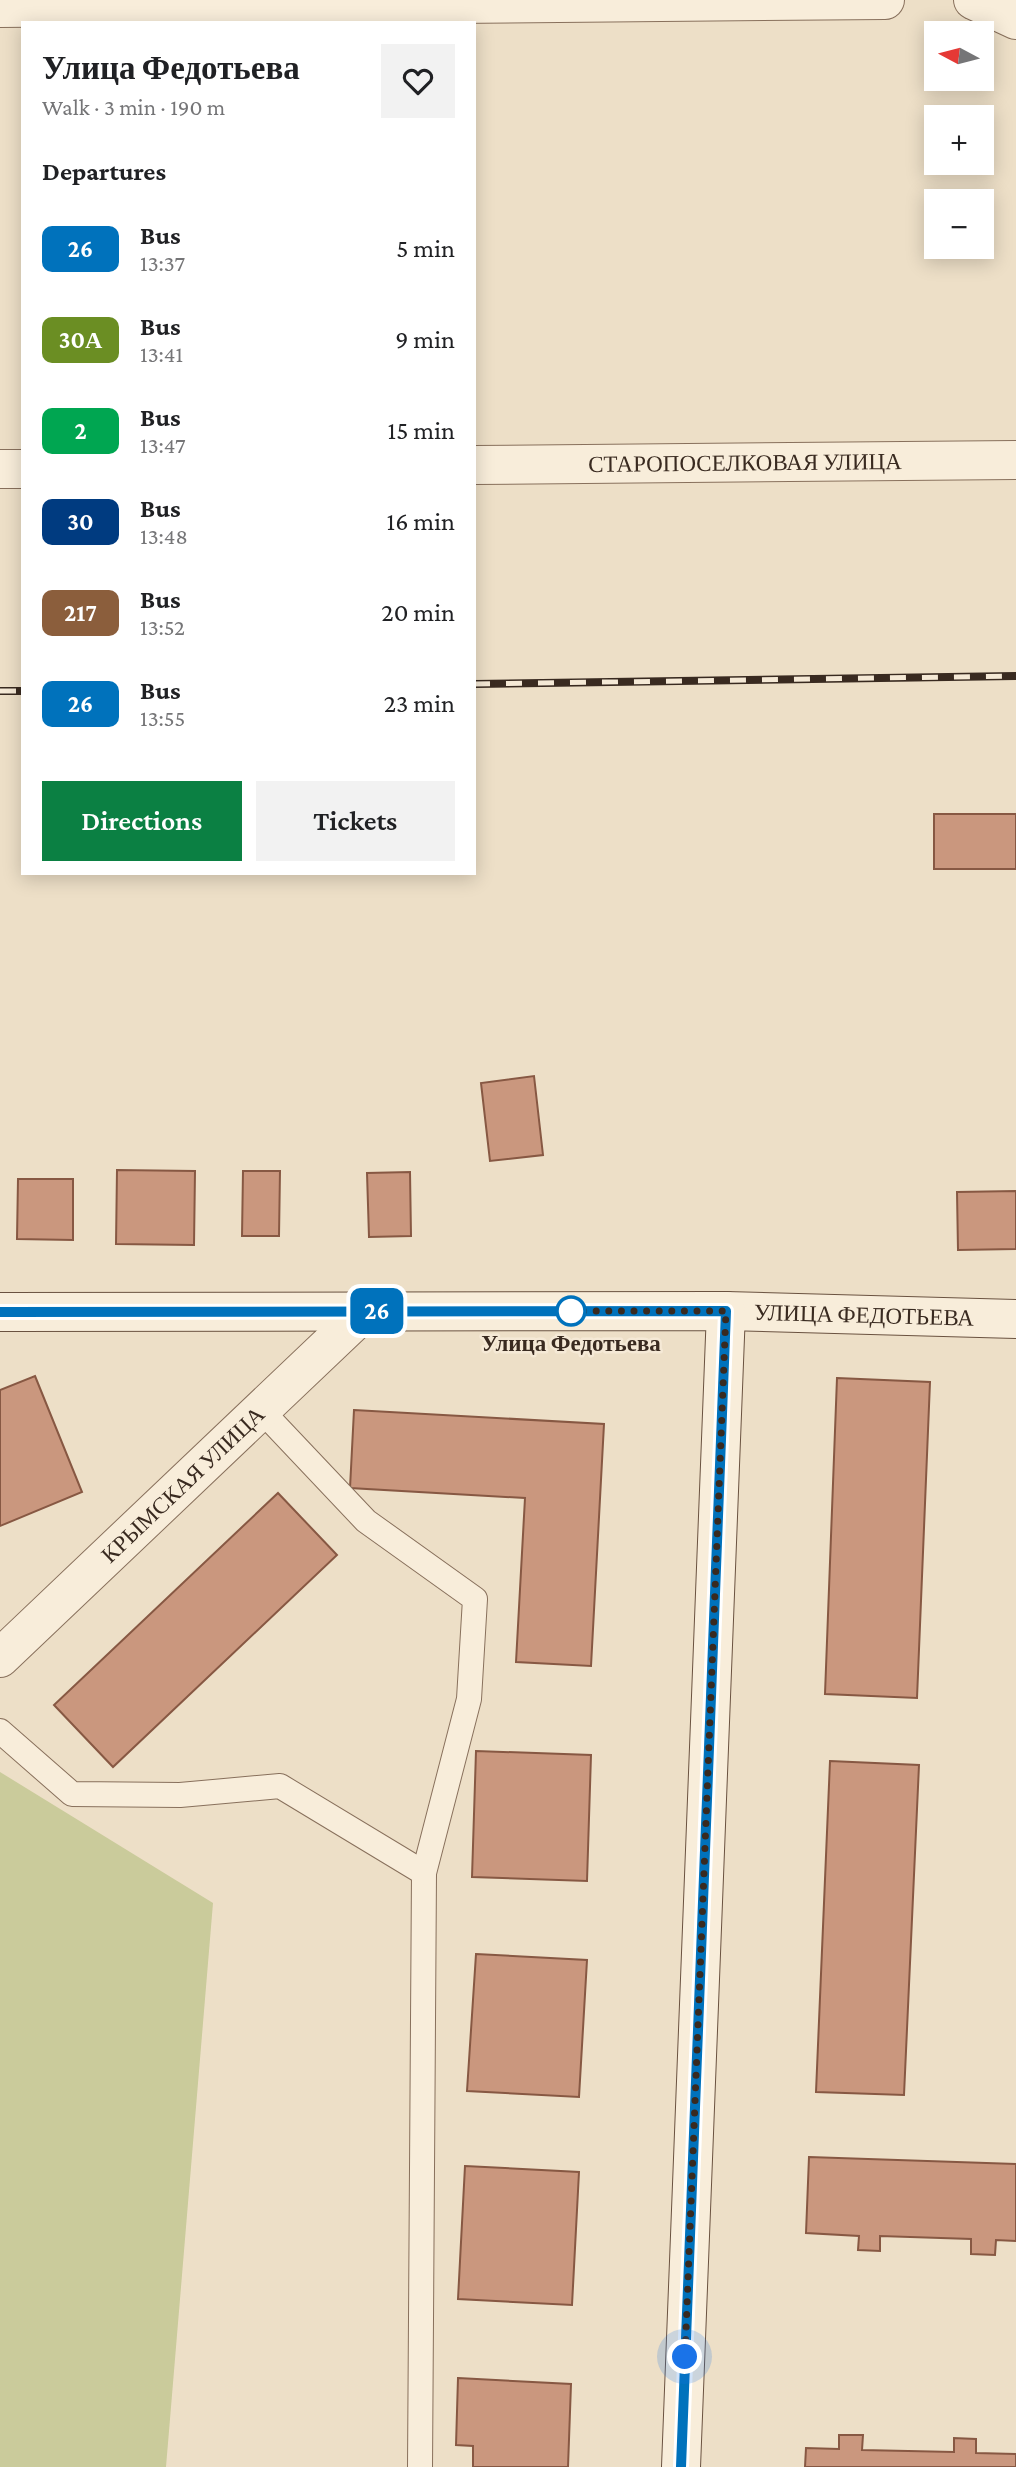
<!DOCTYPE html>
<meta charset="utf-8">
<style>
body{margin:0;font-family:"Crimson Pro",serif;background:#f2f2f2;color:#202124;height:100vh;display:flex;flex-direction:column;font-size:26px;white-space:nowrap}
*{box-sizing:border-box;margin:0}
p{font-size:23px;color:#757577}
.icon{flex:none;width:38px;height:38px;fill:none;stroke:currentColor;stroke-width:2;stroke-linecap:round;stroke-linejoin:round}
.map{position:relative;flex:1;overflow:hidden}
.panel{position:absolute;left:21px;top:21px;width:455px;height:854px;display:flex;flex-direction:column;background:#fff;border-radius:0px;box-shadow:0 4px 18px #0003}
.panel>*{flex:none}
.badge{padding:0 14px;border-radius:10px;font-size:24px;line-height:46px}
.needle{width:46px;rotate:277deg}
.buttons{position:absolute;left:924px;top:21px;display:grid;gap:14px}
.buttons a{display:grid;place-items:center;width:70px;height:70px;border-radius:0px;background:#fff;box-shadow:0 4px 18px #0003;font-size:35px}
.you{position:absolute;width:35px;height:35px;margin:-18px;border:5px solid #fff;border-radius:50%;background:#1a73e8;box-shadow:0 0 0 10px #1a73e833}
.map>.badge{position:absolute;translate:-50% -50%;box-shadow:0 0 0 4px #fff}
h2{padding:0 21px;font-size:26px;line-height:63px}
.round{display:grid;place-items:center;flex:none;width:74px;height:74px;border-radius:0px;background:#f2f2f2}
.headline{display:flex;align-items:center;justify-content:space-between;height:119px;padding:0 21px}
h1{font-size:33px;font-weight:600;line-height:52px}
.button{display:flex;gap:14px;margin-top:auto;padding:14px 21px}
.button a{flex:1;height:80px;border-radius:0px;background:#0b8043;color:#fff;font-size:28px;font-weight:600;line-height:80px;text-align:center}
.button a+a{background:#f2f2f2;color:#202124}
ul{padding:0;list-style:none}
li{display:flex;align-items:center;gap:21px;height:91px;padding:0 21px}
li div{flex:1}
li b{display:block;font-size:26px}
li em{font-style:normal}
li .badge{min-width:77px;font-weight:700;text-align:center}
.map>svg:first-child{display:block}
.green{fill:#cacb9b}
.building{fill:#ca977e;stroke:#875843;stroke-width:2}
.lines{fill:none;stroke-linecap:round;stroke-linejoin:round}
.service-casing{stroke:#88705c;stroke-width:26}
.minor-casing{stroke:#88705c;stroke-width:40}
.secondary-casing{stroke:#6a5240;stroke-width:40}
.service{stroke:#f8edda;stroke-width:24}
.minor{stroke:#f8edda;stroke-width:38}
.secondary{stroke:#f8edda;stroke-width:38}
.rail-casing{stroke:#392a20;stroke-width:8}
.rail{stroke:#f5e9d6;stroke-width:5;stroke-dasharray:16;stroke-linecap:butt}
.line-casing{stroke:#fff;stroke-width:16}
.line{stroke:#0072bc;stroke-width:10}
.walk{stroke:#392a20;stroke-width:7;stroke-dasharray:0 12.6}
.stop-dot{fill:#fff;stroke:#0072bc;stroke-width:3.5}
.labels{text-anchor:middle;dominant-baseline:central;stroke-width:5;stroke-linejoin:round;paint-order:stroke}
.street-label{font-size:23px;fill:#392a20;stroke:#f5e9d6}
.stop-label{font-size:23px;font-weight:bold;fill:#392a20;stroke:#f5e9d6}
</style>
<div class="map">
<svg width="1016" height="2467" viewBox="0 0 1016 2467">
<rect width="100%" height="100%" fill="#eddfc7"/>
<path class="green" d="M0,1772L213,1903L166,2467H0Z"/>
<g class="building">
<rect x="934" y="814" width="82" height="55"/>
<path d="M534,1076L543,1155L490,1161L481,1083Z"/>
<path d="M117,1170L195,1171L194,1245L116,1244Z"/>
<path d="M243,1171H280L279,1236H242Z"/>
<path d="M410,1172L411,1236L369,1237L367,1173Z"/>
<path d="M18,1179H73V1240L17,1239Z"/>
<path d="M1016,1191V1249L958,1250L957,1192Z"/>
<path d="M35,1376L82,1492L0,1526V1390Z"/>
<path d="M837,1378L930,1382L917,1698L825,1694Z"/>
<path d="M354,1410L604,1424L591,1666L516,1662L525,1498L350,1488Z"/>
<path d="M278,1493L337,1555L113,1767L54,1705Z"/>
<path d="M476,1751L591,1755L587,1881L472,1877Z"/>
<path d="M830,1761L919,1765L904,2095L816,2092Z"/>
<path d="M476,1954L587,1960L579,2097L467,2091Z"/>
<path d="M809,2157L1016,2164V2241L996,2240L995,2255L971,2254V2239L880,2236V2251L858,2250L859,2236L806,2233Z"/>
<path d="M465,2166L579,2172L572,2305L458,2299Z"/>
<path d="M458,2378L571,2384L568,2467H473V2446L456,2445Z"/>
<path d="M839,2435H863L862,2450L954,2452V2438L976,2439V2453L1016,2454V2467H805L806,2448L839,2449Z"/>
</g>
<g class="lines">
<g class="service-casing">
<g id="service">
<path d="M261,1410L366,1521L475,1599L469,1699L424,1873L420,2467"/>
<path d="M0,1731L72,1794L180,1795L280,1786L424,1873"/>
</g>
</g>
<g class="minor-casing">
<g id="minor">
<path d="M973,0L1016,20"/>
<path d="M0,8L885,0"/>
<path id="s1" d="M474,465L1016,460"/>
<path d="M0,469H23"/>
<path id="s2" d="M0,1658L365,1311"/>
</g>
</g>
<g class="secondary-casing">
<g id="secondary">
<path id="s3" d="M0,1312L726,1311L1016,1319"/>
<path d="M681,2467L726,1311"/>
</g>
</g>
<use href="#service" class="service"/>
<use href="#minor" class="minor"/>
<use href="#secondary" class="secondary"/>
<g class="rail-casing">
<g id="rail">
<path d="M474,684L1016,676"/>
<path d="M0,691H23"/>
</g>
</g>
<use href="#rail" class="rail"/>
</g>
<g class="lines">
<g class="line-casing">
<path id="line" d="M0,1312L726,1311L681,2467"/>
</g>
<use href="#line" class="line"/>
<path class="walk" d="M571,1311H726L685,2357"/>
</g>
<circle class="stop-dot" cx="571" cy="1311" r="14"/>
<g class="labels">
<g class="street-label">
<text stroke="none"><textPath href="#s1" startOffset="271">СТАРОПОСЕЛКОВАЯ УЛИЦА</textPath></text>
<text stroke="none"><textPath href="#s3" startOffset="864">УЛИЦА ФЕДОТЬЕВА</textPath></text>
<text stroke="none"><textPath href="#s2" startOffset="252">КРЫМСКАЯ УЛИЦА</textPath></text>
</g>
<g class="stop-label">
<text x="571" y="1343">Улица Федотьева</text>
</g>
</g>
</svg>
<div class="buttons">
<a><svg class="needle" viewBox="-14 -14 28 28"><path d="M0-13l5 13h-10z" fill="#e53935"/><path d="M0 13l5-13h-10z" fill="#757577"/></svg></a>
<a>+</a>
<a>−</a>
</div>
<div class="you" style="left:685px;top:2357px"></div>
<b class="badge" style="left:377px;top:1311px;background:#0072bc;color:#fff">26</b>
<section class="panel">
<div class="headline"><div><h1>Улица Федотьева</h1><p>Walk · 3 min · 190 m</p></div><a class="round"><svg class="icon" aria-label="heart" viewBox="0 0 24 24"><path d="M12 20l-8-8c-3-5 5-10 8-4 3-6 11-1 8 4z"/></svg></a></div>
<h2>Departures</h2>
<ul>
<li><span class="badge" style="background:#0072bc;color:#fff">26</span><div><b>Bus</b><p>13:37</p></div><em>5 min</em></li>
<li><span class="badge" style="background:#6b8e23;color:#fff">30А</span><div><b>Bus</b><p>13:41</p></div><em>9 min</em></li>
<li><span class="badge" style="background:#00a651;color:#fff">2</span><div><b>Bus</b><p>13:47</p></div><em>15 min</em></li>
<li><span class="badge" style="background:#003b80;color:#fff">30</span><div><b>Bus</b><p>13:48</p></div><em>16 min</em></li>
<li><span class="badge" style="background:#8b5e3c;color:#fff">217</span><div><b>Bus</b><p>13:52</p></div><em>20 min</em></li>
<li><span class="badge" style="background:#0072bc;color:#fff">26</span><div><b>Bus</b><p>13:55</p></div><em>23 min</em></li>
</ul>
<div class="button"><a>Directions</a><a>Tickets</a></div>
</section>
</div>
